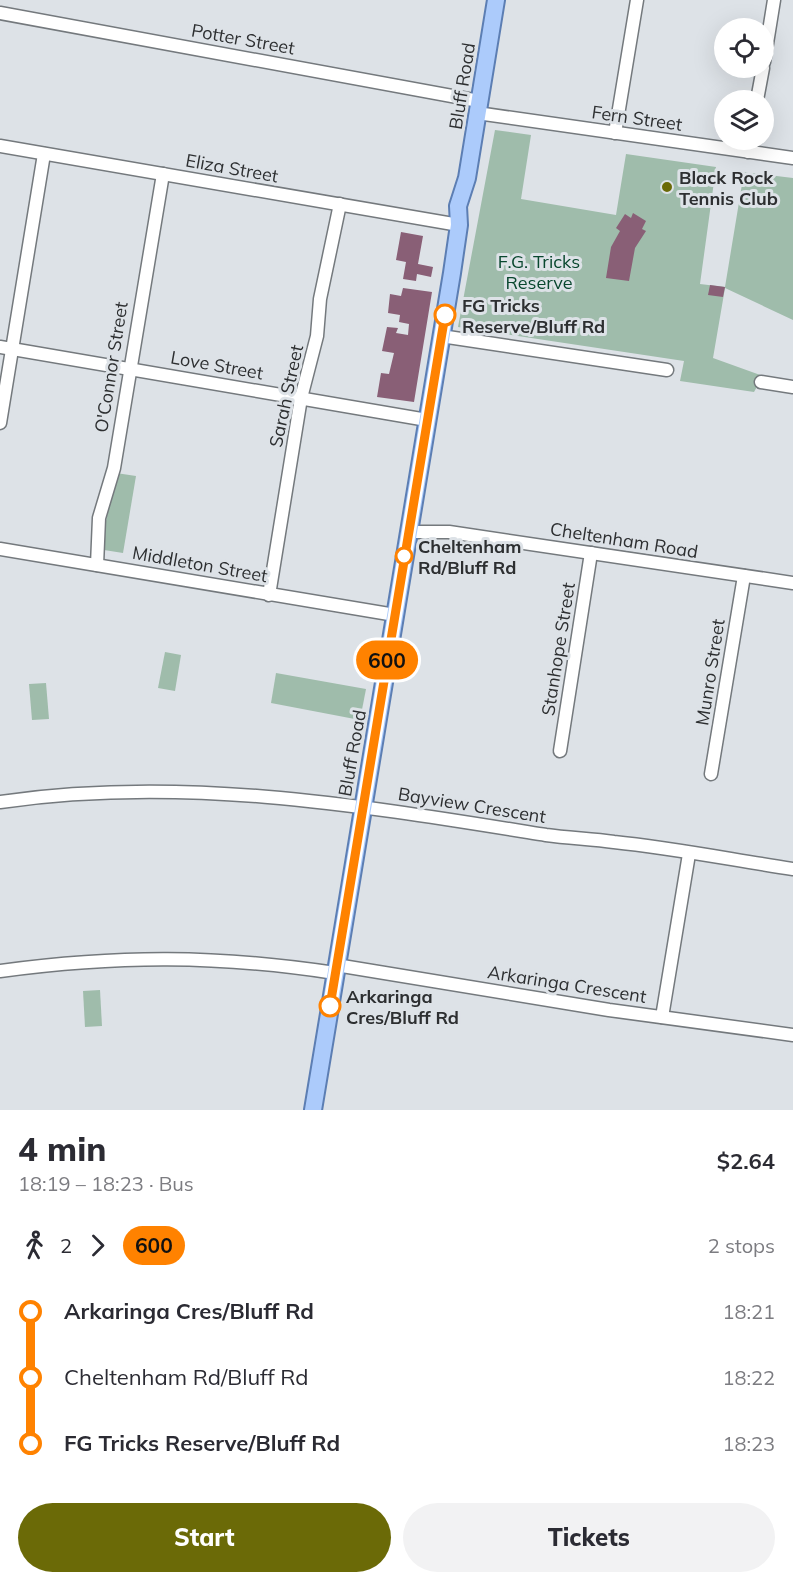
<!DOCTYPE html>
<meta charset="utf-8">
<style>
body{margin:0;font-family:Mulish,sans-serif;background:#f2f2f3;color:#2b2b33;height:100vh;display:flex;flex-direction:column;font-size:22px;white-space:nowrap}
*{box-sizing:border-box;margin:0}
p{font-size:20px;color:#7c7c81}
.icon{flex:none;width:33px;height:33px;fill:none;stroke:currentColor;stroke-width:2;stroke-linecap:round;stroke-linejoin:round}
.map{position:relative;height:1110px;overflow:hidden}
.details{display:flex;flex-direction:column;background:#fff;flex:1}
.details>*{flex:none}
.badge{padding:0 12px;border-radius:20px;font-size:21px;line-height:39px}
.fabs{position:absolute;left:714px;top:18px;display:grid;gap:12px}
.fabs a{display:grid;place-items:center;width:60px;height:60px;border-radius:50%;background:#fff;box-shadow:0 6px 24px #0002;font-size:30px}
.map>.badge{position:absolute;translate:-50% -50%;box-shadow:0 0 0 3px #fff}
.legs{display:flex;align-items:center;gap:9px;height:66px;padding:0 18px;font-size:20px}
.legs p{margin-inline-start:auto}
.headline{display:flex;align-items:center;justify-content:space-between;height:102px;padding:0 18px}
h1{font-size:33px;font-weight:800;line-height:45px}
.cta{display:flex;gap:12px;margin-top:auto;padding:12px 18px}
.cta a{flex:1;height:69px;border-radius:36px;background:#6b6a07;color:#fff;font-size:24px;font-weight:800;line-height:69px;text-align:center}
.cta a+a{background:#f2f2f3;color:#2b2b33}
ul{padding:0 18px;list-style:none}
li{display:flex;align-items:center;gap:21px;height:66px;font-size:22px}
li i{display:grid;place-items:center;width:9px;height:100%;margin:0 8px;background:currentColor}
li i::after{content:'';width:15px;height:15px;margin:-8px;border:4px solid;border-radius:50%;background:#fff}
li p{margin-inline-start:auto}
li:first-child i{background:linear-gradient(#0000 50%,currentColor 0)}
li:last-child i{background:linear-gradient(currentColor 50%,#0000 0)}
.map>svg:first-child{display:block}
.green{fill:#9fbcab}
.building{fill:#895f76}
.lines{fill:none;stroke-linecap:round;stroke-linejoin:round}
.minor-casing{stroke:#74797d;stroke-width:15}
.major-casing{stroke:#5c7eb3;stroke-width:20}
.minor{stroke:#fff;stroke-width:12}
.major{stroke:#accbfb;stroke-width:16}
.line-1-casing{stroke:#fff;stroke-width:14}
.line-1{stroke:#ff8200;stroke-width:9}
.poi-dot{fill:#6b6a07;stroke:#dde2e7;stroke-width:2}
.stop-1-dot{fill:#fff;stroke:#ff8200;stroke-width:3}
.labels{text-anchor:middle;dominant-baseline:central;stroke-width:6;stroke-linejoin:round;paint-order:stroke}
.street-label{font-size:18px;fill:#2d2f31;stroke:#dde2e7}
.poi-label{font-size:18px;font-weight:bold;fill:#2d2f31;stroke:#dde2e7;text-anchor:start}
.park-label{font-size:18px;fill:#08472e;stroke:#dde2e7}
.stop-label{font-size:18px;font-weight:bold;fill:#2d2f31;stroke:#dde2e7;text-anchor:start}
</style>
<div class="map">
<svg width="793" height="1110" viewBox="0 0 793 1110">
<rect width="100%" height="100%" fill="#dde2e7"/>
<g class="green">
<path d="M495,130L531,135L521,199L616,215L626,154L716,167L700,284L725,287L744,172L793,178V320L725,288L713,358L763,376L754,392L680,381L684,361L458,327Z"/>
<path d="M116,473L136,476L123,553L104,550L102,540Z"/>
<path d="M165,652L181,655L175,691L158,688Z"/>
<path d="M276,673L366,689L360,720L271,703Z"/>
<path d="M46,683L49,719L32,720L29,684Z"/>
<path d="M100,990L102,1026L85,1027L83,991Z"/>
</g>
<g class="building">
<path d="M633,213L646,221L642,229L646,231L635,248L629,281L606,278L611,247L620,231L616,228L625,214L631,218Z"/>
<path d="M401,232L423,236L418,264L433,267L431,277L417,274L416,281L403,279L406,262L396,260Z"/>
<path d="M710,285L725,287L723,297L708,295Z"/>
<path d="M403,288L432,292L414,402L377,397L381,373L389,374L394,353L382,351L387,327L398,328L396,333L408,335L409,324L399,322L400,315L388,313L390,294L401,296Z"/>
</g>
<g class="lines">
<g class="minor-casing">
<g id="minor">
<path d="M0,13L479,101"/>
<path d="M764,62L774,0"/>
<path d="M757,100L763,68"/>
<path d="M477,113L793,158"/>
<path d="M615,133L637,0"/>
<path d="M0,146L459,225"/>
<path d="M748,152L750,140"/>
<path d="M441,336L667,370"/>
<path d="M0,347L427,420"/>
<path d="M761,382L793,387"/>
<path d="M0,423L44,154"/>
<path d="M408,532H449L793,583"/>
<path d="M0,549L395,615"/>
<path d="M97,565L99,518L114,468L163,174"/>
<path d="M269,595L301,398L317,336L320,299L340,204"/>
<path d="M560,751L591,553"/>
<path d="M711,774L744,576"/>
<path d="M0,802C184,775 365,806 546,835C568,838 591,839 614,842C673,848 733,860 793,869"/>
<path d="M336,965L609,1010L793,1035"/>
<path d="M0,971C119,955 216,955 335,973"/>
<path d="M662,1017L689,854"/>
</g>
</g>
<g class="major-casing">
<path id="major" d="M313,1110L452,273L459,225L458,206L467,178L496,0"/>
</g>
<use href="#minor" class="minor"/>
<use href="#major" class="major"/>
</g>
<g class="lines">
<g class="line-1-casing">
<path id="line-1" d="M330,1006L445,315"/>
</g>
<use href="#line-1" class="line-1"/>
</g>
<circle class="poi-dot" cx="667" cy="187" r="6"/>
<g class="stop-1-dot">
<circle cx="445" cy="315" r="10"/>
<circle cx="404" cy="556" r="8"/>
<circle cx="330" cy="1006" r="10"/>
</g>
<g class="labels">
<g class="street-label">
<text transform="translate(243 39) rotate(10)">Potter Street</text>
<text transform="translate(462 86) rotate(-81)">Bluff Road</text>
<text transform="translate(637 118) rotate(8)">Fern Street</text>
<text transform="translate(232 168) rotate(10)">Eliza Street</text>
<text transform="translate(217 365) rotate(10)">Love Street</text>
<text transform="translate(111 367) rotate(-81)">O'Connor Street</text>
<text transform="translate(286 396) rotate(-78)">Sarah Street</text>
<text transform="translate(624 540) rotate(9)">Cheltenham Road</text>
<text transform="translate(200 564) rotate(10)">Middleton Street</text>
<text transform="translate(558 649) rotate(-81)">Stanhope Street</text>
<text transform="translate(710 672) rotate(-81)">Munro Street</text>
<text transform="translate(352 753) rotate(-80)">Bluff Road</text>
<text transform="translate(472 805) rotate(9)">Bayview Crescent</text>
<text transform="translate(567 984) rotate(9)">Arkaringa Crescent</text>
</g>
<g class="poi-label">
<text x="679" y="177">Black Rock<tspan x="679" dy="21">Tennis Club</tspan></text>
</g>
<g class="park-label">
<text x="539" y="261">F.G. Tricks<tspan x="539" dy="21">Reserve</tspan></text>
</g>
<g class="stop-label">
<text x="462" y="305">FG Tricks<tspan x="462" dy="21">Reserve/Bluff Rd</tspan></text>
<text x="418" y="546">Cheltenham<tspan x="418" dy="21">Rd/Bluff Rd</tspan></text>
<text x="346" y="996">Arkaringa<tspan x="346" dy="21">Cres/Bluff Rd</tspan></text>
</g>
</g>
</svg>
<div class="fabs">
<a><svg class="icon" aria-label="locate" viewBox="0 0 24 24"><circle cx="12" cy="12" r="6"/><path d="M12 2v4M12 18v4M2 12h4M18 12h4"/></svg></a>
<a><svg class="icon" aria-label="layers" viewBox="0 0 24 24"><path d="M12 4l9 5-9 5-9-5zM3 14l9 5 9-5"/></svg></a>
</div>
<b class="badge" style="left:387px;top:660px;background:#ff8200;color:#111">600</b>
</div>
<section class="details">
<div class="headline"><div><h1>4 min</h1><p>18:19 – 18:23 · Bus</p></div><b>$2.64</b></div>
<div class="legs"><svg class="icon" aria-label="walk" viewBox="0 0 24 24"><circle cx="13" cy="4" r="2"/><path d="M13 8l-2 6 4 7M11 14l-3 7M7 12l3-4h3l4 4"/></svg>2<svg class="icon" aria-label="forward" viewBox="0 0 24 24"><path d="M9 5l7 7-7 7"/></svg><b class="badge" style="background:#ff8200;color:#111">600</b><p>2 stops</p></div>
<ul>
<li><i style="color:#ff8200"></i><b>Arkaringa Cres/Bluff Rd</b><p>18:21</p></li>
<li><i style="color:#ff8200"></i><span>Cheltenham Rd/Bluff Rd</span><p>18:22</p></li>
<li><i style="color:#ff8200"></i><b>FG Tricks Reserve/Bluff Rd</b><p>18:23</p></li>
</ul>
<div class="cta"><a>Start</a><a>Tickets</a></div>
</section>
